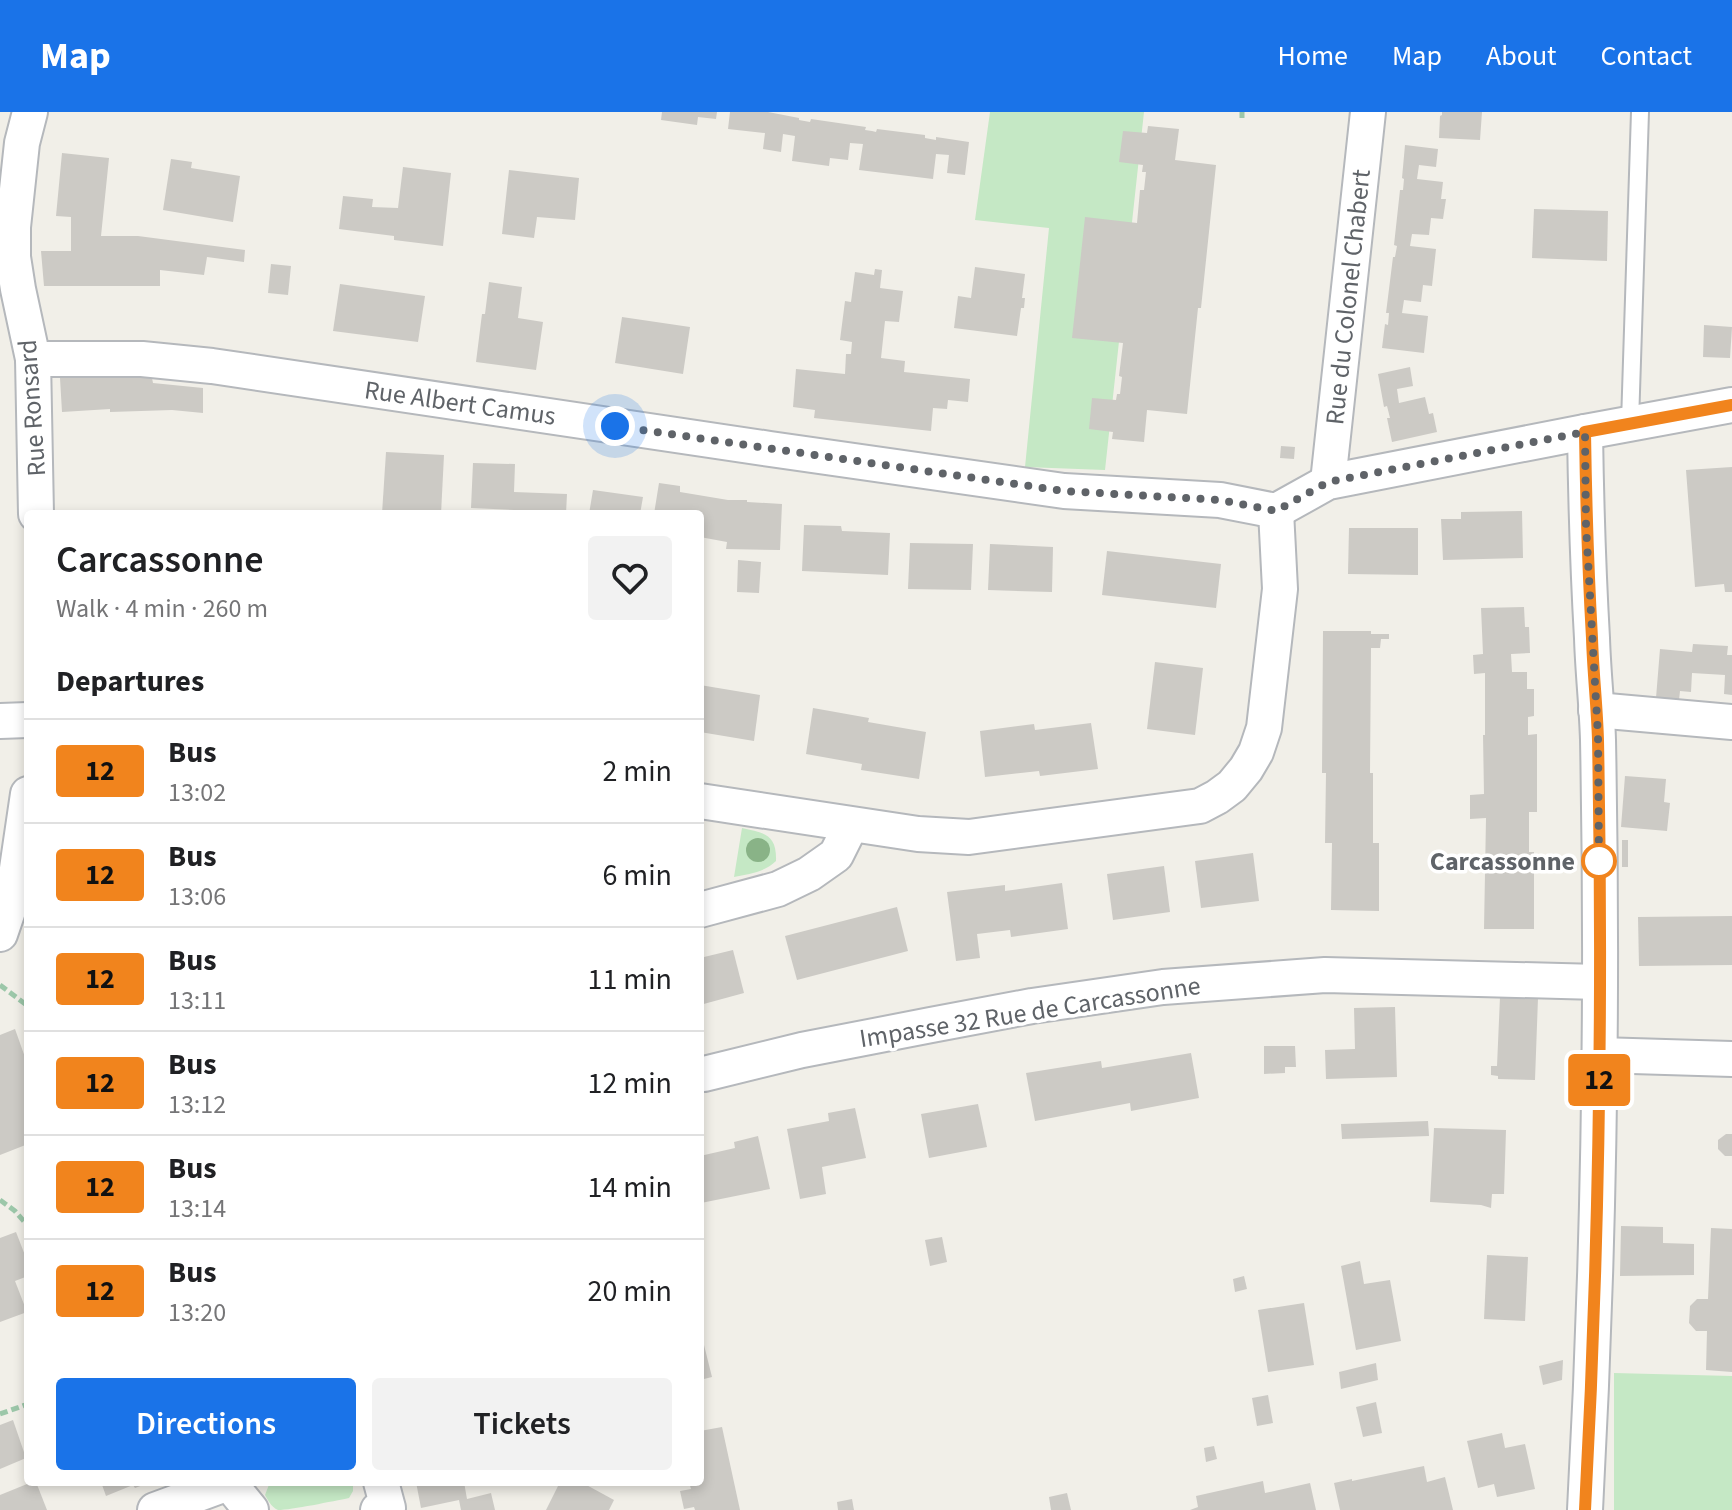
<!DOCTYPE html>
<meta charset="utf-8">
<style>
body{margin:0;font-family:"Source Sans 3",sans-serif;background:#f2f2f2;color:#202124;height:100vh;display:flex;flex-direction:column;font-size:30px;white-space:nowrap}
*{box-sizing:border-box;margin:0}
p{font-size:26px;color:#757577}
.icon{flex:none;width:44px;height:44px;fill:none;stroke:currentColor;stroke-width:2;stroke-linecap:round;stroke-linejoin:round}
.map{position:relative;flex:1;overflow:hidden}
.drawer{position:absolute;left:24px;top:398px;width:680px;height:976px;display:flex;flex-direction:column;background:#fff;border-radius:8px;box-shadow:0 4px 12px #0003}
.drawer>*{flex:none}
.badge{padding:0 16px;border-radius:6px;font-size:28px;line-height:52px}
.you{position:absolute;width:40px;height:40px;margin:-20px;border:6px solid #fff;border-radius:50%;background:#1a73e8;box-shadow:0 0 0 12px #1a73e833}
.map>.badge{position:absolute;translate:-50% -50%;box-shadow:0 0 0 4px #fff}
h2{padding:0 32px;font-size:30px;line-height:72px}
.round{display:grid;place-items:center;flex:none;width:84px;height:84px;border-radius:8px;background:#f2f2f2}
.overview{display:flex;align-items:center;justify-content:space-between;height:136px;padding:0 32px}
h1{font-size:38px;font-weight:600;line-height:60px}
.action{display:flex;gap:16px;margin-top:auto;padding:16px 32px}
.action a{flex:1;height:92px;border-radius:8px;background:#1a73e8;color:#fff;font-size:32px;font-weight:600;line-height:92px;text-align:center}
.action a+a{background:#f2f2f2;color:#202124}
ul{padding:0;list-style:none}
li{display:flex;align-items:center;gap:24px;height:104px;padding:0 32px;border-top:2px solid #e0e0e0}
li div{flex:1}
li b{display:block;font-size:30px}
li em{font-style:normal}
li .badge{min-width:88px;font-weight:700;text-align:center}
header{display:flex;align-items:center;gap:48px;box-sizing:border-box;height:112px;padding:0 40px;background:#1a73e8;color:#fff}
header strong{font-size:38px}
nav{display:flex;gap:44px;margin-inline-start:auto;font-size:28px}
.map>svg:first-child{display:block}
.green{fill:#c5e8c5}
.building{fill:#cccac5}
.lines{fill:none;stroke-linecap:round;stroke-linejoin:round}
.service-casing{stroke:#b5b8bc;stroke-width:20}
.minor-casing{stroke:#b5b8bc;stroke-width:38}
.path{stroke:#9cc7a9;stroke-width:5;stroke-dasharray:8 4;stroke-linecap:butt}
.service{stroke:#fff;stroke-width:16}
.minor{stroke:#fff;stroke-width:34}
.tree{fill:#89b387}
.line-casing{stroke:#fff;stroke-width:18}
.line{stroke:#f1841d;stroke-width:12}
.walk{stroke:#5f6368;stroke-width:8;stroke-dasharray:0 14.4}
.stop-dot{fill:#fff;stroke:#f1841d;stroke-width:4}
.labels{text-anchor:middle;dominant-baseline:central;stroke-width:7;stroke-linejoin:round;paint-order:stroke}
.street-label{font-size:26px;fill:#5f6368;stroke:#fff}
.stop-label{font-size:26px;font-weight:bold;fill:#5f6368;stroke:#fff;text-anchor:end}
</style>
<header>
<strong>Map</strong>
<nav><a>Home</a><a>Map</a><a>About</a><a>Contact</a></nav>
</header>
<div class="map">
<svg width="1732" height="1398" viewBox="0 0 1732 1398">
<rect width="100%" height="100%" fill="#f1efe8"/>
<g class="green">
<path d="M990,0H1144L1105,358L1025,355L1049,116L975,108Z"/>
<path d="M742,716C764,721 777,722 776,749C765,760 749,762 734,765Z"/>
<path d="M1614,1261L1732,1264V1398H1614Z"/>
<path d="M270,1370H353V1379L349,1386C334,1389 291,1398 278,1398C271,1395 268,1388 265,1383Z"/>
</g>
<g class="building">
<path d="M662,0H717L716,7L698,5L697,13L661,8Z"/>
<path d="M730,0H768L799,6V8L810,10L811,7L866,15L865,18L872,19L876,20L877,17L925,23V26L936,28V25L969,30L965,63L947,61L949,43L936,42L933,67L859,58L863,32L850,31L848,48L830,46L829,54L792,49L795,24L783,22L781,40L763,37L765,21L728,17Z"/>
<path d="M1442,0H1482L1480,28L1439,26L1440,4L1442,3Z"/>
<path d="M1148,14L1179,17L1175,48L1216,53L1201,196H1198L1187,302L1147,298L1144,330L1112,327L1113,320L1089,317L1092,286L1116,288L1117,282H1120L1122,265L1119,264L1123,231L1072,226L1085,105L1137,111L1140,78H1144L1146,60H1142L1143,53L1119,50L1123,19L1147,21Z"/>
<path d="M1405,33L1438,37L1436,55L1419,53L1417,67L1443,70L1441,87H1446L1443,107L1431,106L1429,123L1412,122L1410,134L1436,137L1432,174L1423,173L1421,190L1404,188L1402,201L1428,204L1424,241L1382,236L1385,212L1388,213L1389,201H1386L1393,145H1395L1397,134L1394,133L1400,78H1403L1404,67L1402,66Z"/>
<path d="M62,41L109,46L101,124H138L245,138L244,150L207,145L204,163L160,158V174H44L41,139H71V105L56,104Z"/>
<path d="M171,47L192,50L191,56L240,64L233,110L163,98Z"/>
<path d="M403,55L451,61L443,134L394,128V124L339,117L343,84L373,87L372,95L398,96Z"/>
<path d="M509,58L579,66L575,108L537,105L534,126L502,122Z"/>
<path d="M1534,97L1608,99L1607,149L1532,146Z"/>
<path d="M271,152L291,154L288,183L268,181Z"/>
<path d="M975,155L1025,162L1022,186H1025L1024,196H1021L1017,224L954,216L958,184L971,186Z"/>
<path d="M875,157L882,158L880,176L903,179L899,210L885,209L881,246L905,249L904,260L970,267L968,290L948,288L947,297L933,296L931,319L814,306L815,298L793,295L796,257L845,262L846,242H851L852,230L840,228L845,189L851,190L855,160L874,163Z"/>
<path d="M489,170L522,175L518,206L543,210L536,258L476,250L482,202H485Z"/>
<path d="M340,172L425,184L418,230L333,219Z"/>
<path d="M622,205L690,215L683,262L615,251Z"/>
<path d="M1704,213L1732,215L1730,246L1703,245Z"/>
<path d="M1410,255L1413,274L1397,277L1399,291L1425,285L1429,302L1433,301L1437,320L1392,330L1387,306H1390L1387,294L1384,295L1378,262Z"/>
<path d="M111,262L152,266L153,271L203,276V301L172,298L110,300V297L62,300L60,266Z"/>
<path d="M1281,334L1295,335L1294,347L1280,346Z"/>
<path d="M386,340L444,343L441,402H382Z"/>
<path d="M473,351L515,352L514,380L567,382L566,402H513L514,398L471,396Z"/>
<path d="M1732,355V480H1725L1724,472L1695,475L1686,358Z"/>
<path d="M659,371L680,374V380L728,388H747V390L782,392L780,438L726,437L727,430L700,425V402H654Z"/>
<path d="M593,378L643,385L640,402H589Z"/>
<path d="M1522,399L1523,446L1443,448L1441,407H1461V400Z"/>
<path d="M804,413L841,414L842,419L890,421L888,463L802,459Z"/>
<path d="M1349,416H1418V463L1348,462Z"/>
<path d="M910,431L973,432L971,478L908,477Z"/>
<path d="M990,432L1053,435L1052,480L988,478Z"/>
<path d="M1107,439L1221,452L1216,496L1102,483Z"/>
<path d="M738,448L761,450L759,481L737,480Z"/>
<path d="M1524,495L1525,515H1529L1530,541L1511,542L1512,560H1527V577H1534V604L1528,605V623L1537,622V700H1529V740H1534V817H1484L1486,706L1470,707V683L1484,682L1483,623H1485V561L1474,562L1473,543L1483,542L1481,496Z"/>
<path d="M1323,519H1371V522H1389V527H1381L1380,536H1371L1370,661H1373V731H1379V799L1331,798L1332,731H1325L1326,661H1322Z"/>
<path d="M1693,532L1728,534L1727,543H1732V583L1724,582L1725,563L1692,561L1691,580L1680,579L1679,588L1656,586L1660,537L1692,540Z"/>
<path d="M1155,550L1203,556L1195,623L1147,617Z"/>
<path d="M700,573L760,583L754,629L700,620Z"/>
<path d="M813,596L869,606L868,610L926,620L919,667L861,658L862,652L806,642Z"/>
<path d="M1091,611L1098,657L1040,664L1039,659L985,665L980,619L1034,612L1035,618Z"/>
<path d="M1625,664L1666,667L1664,690L1670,691L1667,719L1621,715Z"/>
<rect x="1622" y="728" width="6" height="27"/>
<path d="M1253,741L1259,789L1201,796L1195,749Z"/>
<path d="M1164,754L1170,800L1113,808L1107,762Z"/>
<path d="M1062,771L1068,817L1011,825L1010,818L977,822L980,846L956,849L947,780L1005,773V779Z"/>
<path d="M897,795L908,839L797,868L785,824Z"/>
<path d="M1732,804V853L1639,854L1638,805Z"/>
<path d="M733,838L744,881L700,893V846Z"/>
<path d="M1500,885L1538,886L1535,968L1498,967V964L1491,963V954H1497Z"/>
<path d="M1395,895L1397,965L1326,967L1325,938L1355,937L1354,896Z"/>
<path d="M15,917L26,948H28V1032L0,1043V923Z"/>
<path d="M1264,934H1295L1296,955H1285V961L1264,962Z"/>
<path d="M1191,941L1199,986L1131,999L1130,991L1035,1009L1026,961L1101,949L1102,956Z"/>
<path d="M978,992L987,1035L929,1046L921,1002Z"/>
<path d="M855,996L866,1046L822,1055L826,1082L800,1087L787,1017L829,1009L828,1001Z"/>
<path d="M1428,1009L1429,1024L1342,1027L1341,1012Z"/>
<path d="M1434,1016L1506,1018L1504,1082H1492L1491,1096L1481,1093L1430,1090Z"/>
<path d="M1726,1022H1732V1044H1725L1718,1037V1028Z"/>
<path d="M758,1024L770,1077L701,1091L700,1044L735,1036L734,1030Z"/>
<path d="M1621,1114L1663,1115V1131L1694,1132V1163L1620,1164Z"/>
<path d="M1711,1116L1732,1117V1260L1706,1258L1707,1219H1696L1689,1211L1690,1194L1697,1187H1708Z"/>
<path d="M16,1120L28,1151V1164L15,1169L27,1200L0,1210V1126Z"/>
<path d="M942,1125L947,1150L930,1154L925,1128Z"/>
<path d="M1487,1143L1528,1145L1525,1209L1484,1207Z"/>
<path d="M1360,1149L1364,1172L1390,1168L1401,1229L1356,1238L1341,1154Z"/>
<path d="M1244,1164L1247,1177L1235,1180L1233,1167Z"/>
<path d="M1304,1191L1314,1253L1268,1260L1258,1198Z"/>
<path d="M700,1217L712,1265L700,1268Z"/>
<path d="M1563,1248L1562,1268L1543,1273L1539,1254Z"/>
<path d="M1376,1251L1378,1268L1341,1277L1339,1260Z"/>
<path d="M1268,1283L1273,1311L1257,1314L1252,1286Z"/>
<path d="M1376,1290L1382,1321L1363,1325L1356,1295Z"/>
<path d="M13,1308L26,1346L0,1357V1313Z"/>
<path d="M722,1315L740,1398H695L694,1395L684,1397L680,1379L691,1377L689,1370H700V1319Z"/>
<path d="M1502,1321L1505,1336L1525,1332L1535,1377L1497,1385L1494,1372L1478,1376L1467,1329Z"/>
<path d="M1214,1334L1217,1347L1206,1350L1204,1336Z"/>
<path d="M1424,1354L1427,1370L1445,1365L1453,1398H1340L1334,1371L1352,1367V1369Z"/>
<path d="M1263,1369L1265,1381L1310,1371L1316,1398H1190L1198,1395L1196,1384Z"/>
<path d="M32,1370H36L47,1398H0V1383Z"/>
<path d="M101,1370H151L135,1376L133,1373L106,1384Z"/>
<path d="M416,1370H464L467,1387L491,1381L495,1398H461L459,1388L421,1396Z"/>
<path d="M560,1370H581L614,1388L609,1398H546Z"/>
<path d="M1067,1381L1071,1398H1051L1049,1385Z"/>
<path d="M852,1387L854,1398H838L837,1390Z"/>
</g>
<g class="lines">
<g class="service-casing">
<path id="service" d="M1630,311L1640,0"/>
</g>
<g class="minor-casing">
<g id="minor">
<path d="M30,0L22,31L13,115V145L18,177L33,247L36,402"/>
<path d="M33,247H142L212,254L770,337L1064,379L1220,388L1276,399L1328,370L1585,320L1732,293"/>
<path d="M1328,370L1368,0"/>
<path d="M1596,598L1732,610"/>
<path d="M0,609L28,608"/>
<path d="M700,689L918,722L969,725L1200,694L1217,685L1232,674L1246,657L1256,640L1264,616L1280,477L1276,399"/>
<path d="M700,798L778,777L809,762L836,743L851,713"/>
<path d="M0,822L13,784L28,682"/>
<path d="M1599,943L1732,947"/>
<path d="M704,962L802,938L931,913L1032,894L1163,875L1325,863L1599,870"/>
<path d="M229,1371L251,1398"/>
<path d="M155,1398L231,1370"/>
<path d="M378,1398L388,1396L381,1370"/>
<path d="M1585,1398C1599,1142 1603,885 1598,628C1597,594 1593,560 1592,526C1588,457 1586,388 1585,320"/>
</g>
</g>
<g class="path">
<path d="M1242,6V0"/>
<path d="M0,873L28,894"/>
<path d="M0,1088L15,1099L28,1114"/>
<path d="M0,1302L28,1292"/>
</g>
<use href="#service" class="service"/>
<use href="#minor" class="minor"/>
</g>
<circle class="tree" cx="758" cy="738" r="12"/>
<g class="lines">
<g class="line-casing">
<path id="line" d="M1585,1398C1599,1142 1603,885 1598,628C1597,594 1593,560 1592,526C1588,457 1586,388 1585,320L1732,293"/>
</g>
<use href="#line" class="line"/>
<path class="walk" d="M615,314L1064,379L1220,388L1276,399L1328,370L1585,320L1586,413L1598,624L1599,749"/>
</g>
<circle class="stop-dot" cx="1599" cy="749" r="16"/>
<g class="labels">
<g class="street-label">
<text transform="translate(1348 185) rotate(-84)">Rue du Colonel Chabert</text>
<text transform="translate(460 291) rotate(8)">Rue Albert Camus</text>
<text transform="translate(32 296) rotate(-94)">Rue Ronsard</text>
<text transform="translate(1030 900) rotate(-9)">Impasse 32 Rue de Carcassonne</text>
</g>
<g class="stop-label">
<text x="1575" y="749">Carcassonne</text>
</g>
</g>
</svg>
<div class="you" style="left:615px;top:314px"></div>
<b class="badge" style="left:1599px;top:968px;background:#f1841d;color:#111">12</b>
<section class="drawer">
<div class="overview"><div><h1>Carcassonne</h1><p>Walk · 4 min · 260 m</p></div><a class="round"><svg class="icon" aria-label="heart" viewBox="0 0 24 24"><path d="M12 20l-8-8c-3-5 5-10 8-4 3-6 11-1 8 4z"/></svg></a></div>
<h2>Departures</h2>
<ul>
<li><span class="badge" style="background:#f1841d;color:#111">12</span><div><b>Bus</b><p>13:02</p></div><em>2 min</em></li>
<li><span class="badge" style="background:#f1841d;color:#111">12</span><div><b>Bus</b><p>13:06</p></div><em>6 min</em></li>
<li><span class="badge" style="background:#f1841d;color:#111">12</span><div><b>Bus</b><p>13:11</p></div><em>11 min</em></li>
<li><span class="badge" style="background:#f1841d;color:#111">12</span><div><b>Bus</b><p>13:12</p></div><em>12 min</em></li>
<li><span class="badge" style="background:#f1841d;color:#111">12</span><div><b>Bus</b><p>13:14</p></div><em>14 min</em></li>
<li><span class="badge" style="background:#f1841d;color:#111">12</span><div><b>Bus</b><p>13:20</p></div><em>20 min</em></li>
</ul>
<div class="action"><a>Directions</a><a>Tickets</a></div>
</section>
</div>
